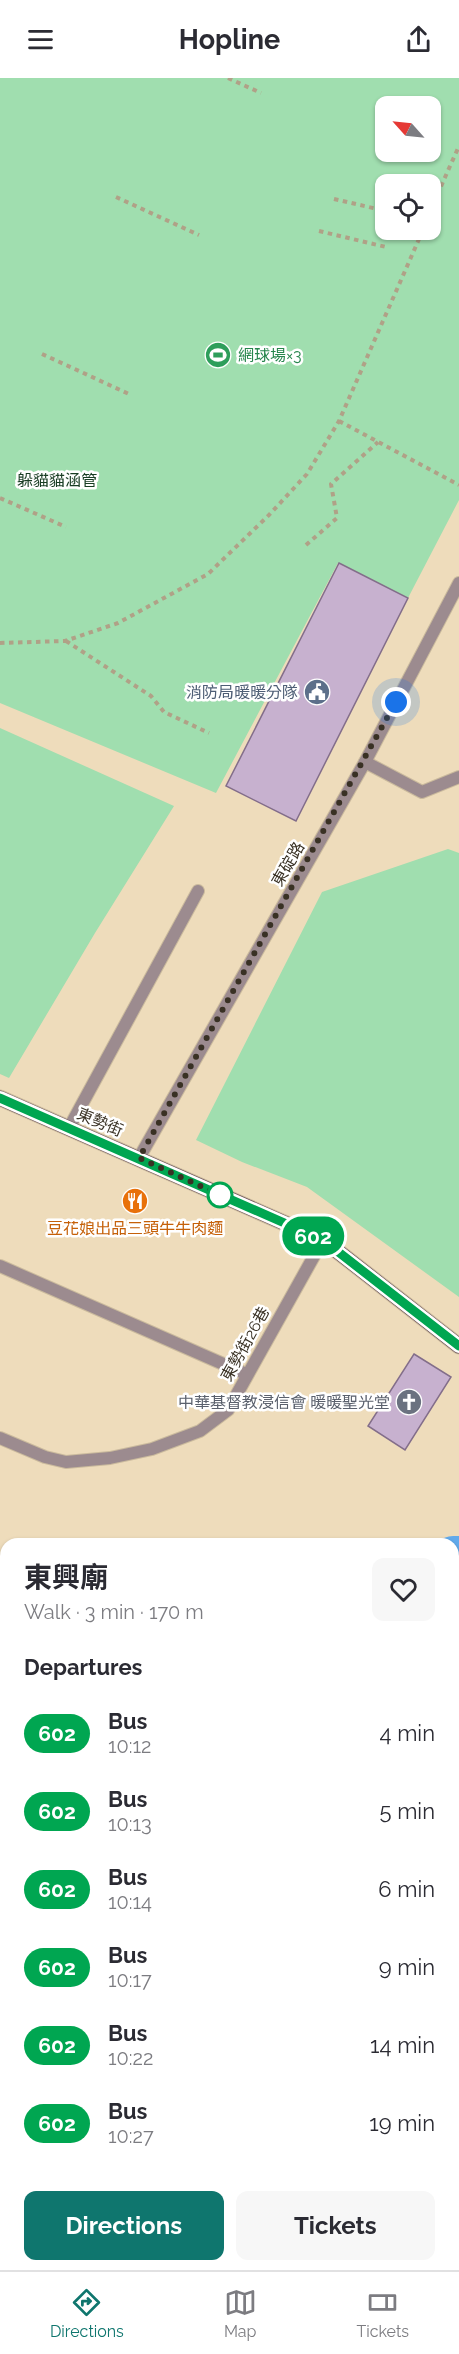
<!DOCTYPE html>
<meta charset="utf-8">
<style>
body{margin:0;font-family:Raleway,"Noto Sans TC",sans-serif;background:#f7f7f7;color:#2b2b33;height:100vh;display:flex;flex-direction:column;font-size:22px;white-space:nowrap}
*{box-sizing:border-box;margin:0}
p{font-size:20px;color:#7c7c81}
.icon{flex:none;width:33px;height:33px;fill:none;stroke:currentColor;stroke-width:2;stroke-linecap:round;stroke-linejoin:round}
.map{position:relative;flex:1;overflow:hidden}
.drawer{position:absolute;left:0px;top:1460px;width:459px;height:734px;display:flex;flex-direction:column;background:#fff;border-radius:18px 18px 0 0;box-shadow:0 2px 4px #0004}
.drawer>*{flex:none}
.badge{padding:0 12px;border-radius:20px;font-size:21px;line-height:39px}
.needle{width:39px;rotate:297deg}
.controls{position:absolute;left:375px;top:18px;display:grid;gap:12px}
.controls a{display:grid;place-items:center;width:66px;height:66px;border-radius:12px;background:#fff;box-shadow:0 2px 4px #0004;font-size:30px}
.you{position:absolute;width:30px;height:30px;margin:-15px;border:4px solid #fff;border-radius:50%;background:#1a73e8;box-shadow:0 0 0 9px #1a73e833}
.map>.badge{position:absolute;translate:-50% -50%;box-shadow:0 0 0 3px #fff}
h2{padding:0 24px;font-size:22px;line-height:54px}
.round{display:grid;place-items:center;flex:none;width:63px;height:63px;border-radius:12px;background:#f7f7f7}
.overview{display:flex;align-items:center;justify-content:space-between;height:102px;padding:0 24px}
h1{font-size:28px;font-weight:700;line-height:45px}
.cta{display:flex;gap:12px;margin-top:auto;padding:12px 24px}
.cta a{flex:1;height:69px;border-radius:12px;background:#0f766e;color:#fff;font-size:24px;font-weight:700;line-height:69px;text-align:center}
.cta a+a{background:#f7f7f7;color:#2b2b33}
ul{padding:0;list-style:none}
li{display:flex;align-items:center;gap:18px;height:78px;padding:0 24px}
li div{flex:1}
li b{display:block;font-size:22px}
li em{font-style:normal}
li .badge{min-width:66px;font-weight:700;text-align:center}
header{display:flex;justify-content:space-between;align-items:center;height:78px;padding:0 24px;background:#fff;font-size:27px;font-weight:700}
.dock{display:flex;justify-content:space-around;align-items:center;height:84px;border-top:2px solid #e1e1e2;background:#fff;font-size:16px;color:#7c7c81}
.dock a{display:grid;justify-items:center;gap:3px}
.dock .on{color:#0f766e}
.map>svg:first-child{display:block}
.green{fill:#a0deaf;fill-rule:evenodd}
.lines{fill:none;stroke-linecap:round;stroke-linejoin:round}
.river{stroke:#62aaeb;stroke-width:44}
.building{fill:#c7b1cf;stroke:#836e8a;stroke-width:1.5}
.lane-casing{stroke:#caba9d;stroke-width:14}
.street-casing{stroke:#caba9d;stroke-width:14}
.secondary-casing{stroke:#caba9d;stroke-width:14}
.primary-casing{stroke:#caba9d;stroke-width:17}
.path{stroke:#b0a187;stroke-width:4;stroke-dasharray:4.5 4.5;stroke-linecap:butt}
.lane{stroke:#9c8b8f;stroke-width:12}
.street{stroke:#9c8b8f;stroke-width:12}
.secondary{stroke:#7c6369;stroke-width:12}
.primary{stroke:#64474f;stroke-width:15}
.line-casing{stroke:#fff;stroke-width:14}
.line{stroke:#00a651;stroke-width:9}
.walk{stroke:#393124;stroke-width:6;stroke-dasharray:0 10.8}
.stop-dot{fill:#fff;stroke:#00a651;stroke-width:3}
.labels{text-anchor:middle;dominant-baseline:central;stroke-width:5;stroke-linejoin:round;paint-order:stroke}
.leisure-label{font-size:16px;fill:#27864d;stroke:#fff;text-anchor:start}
.park-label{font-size:16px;fill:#193d24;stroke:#fff}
.service-label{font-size:16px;fill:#4e5e75;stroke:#fff;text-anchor:end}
.street-label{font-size:16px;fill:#393124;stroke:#fff}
.food-label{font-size:16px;fill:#c56008;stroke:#fff}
.worship-label{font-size:16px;fill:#5b616d;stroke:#fff;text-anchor:end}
</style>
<header><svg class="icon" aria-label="menu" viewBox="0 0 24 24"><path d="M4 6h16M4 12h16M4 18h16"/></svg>Hopline<svg class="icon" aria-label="share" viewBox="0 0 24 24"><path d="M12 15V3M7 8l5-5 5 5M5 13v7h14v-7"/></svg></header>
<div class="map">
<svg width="459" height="2192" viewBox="0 0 459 2192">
<rect width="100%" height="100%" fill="#eedcbb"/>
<g class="green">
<path d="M0,0H459V422L408,520L338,485L216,715L0,625ZM386,28H430V74H386ZM386,106H430V152H386Z"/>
<path d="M0,650L174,728L95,855L9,1000L0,996Z"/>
<path d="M448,771L459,775V1219L307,1109L242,1084L196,1062L322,814Z"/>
<path d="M6,1661V1977H0V1664Z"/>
</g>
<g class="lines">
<g class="river">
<path d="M453,1480H459"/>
<path d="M0,1593L6,1591"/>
</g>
</g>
<g class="building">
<path d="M339,485L408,520L296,743L226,708Z"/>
<path d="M414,1276L451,1299L405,1372L368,1348Z"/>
</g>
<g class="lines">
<g class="lane-casing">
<g id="lane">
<path d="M365,684L422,714L459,699"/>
<path d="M69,1050L198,813"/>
<path d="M0,1188L246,1296"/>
</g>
</g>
<g class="street-casing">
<g id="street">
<path d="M139,1080L365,684L459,505"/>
<path d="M0,1360L45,1379L66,1384L110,1380L152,1371L200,1353L228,1332L323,1162"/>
<path d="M453,1684L459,1685"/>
<path d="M453,2054L459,2056"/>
<path d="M0,2180L6,2181"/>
<path d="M38,2187L64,2192"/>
<path d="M121,2192L122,2187"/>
</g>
</g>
<g class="secondary-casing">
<g id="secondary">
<path d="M453,2042L459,2025"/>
<path d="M401,2192L403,2187"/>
</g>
</g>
<g class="primary-casing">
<path id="primary" d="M0,1020L323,1162L459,1268"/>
</g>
<g class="path">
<path d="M228,0L261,15"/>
<path d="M116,119L199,157"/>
<path d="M334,121L386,133"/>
<path d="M430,133L459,68"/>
<path d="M319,153L386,169"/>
<path d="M42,276L129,316"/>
<path d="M339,343L459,407"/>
<path d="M0,420L66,449"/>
<path d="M306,467L337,440L331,406L378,364"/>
<path d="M66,563L151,618L164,634L209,655"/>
<path d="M0,565L65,563L118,545L208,496L269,437L307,396L339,343L423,152"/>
</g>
<use href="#lane" class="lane"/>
<use href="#street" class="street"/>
<use href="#secondary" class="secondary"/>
<use href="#primary" class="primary"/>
</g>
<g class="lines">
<g class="line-casing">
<path id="line" d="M0,1020L323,1162L459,1268"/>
</g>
<use href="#line" class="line"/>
<path class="walk" d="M220,1117L139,1080L396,624"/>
</g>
<defs>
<g id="stadium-disc" transform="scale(1.35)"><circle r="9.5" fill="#2e9e5b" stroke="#fff"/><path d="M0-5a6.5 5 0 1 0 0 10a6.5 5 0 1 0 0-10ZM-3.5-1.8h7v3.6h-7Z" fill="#fff"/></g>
<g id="civic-disc" transform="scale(1.35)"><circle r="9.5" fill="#5c6f8a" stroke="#fff"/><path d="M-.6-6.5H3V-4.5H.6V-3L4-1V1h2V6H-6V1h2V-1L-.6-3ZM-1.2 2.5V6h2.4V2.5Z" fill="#fff"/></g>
<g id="restaurant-disc" transform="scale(1.35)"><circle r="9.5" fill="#e8710a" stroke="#fff"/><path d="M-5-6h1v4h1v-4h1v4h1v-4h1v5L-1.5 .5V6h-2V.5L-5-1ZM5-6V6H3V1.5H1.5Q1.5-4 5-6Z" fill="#fff"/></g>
<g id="church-disc" transform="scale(1.35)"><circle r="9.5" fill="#6b7280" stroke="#fff"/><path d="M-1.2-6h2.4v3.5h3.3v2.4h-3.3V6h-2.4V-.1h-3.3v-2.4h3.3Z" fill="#fff"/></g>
</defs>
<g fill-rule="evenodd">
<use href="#stadium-disc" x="218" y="277"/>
<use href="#civic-disc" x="317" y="614"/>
<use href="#restaurant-disc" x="135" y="1123"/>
<use href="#church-disc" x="409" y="1324"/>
</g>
<circle class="stop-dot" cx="220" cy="1117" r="12"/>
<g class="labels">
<g class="leisure-label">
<text x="238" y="277">網球場×3</text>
</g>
<g class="park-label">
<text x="57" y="402">躲貓貓涵管</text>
</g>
<g class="service-label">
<text x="298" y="614">消防局暖暖分隊</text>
</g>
<g class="street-label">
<text transform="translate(288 786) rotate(-60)">東碇路</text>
<text transform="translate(100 1044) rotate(23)">東勢街</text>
<text transform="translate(245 1266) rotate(-61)">東勢街26巷</text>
</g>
<g class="food-label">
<text x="135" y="1150">豆花娘出品三頭牛牛肉麵</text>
</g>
<g class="worship-label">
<text x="390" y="1324">中華基督教浸信會 暖暖聖光堂</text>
</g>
</g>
</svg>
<div class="controls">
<a><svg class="needle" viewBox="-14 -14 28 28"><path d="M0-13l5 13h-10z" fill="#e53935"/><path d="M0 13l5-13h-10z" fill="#7c7c81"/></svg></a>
<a><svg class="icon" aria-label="locate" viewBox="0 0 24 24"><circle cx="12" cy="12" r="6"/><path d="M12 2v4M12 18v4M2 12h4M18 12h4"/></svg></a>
</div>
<div class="you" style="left:396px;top:624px"></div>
<b class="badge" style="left:313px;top:1158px;background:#00a651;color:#fff">602</b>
<section class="drawer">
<div class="overview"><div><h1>東興廟</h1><p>Walk · 3 min · 170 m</p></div><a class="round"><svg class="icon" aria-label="heart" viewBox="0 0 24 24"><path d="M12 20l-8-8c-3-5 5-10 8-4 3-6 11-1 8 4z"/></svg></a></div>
<h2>Departures</h2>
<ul>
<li><span class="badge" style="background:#00a651;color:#fff">602</span><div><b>Bus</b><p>10:12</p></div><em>4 min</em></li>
<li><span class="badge" style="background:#00a651;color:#fff">602</span><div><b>Bus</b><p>10:13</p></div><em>5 min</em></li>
<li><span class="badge" style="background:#00a651;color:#fff">602</span><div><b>Bus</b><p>10:14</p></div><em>6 min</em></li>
<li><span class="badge" style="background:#00a651;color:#fff">602</span><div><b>Bus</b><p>10:17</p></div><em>9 min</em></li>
<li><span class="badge" style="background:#00a651;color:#fff">602</span><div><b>Bus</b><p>10:22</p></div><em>14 min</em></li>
<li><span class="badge" style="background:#00a651;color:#fff">602</span><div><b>Bus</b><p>10:27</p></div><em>19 min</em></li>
</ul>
<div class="cta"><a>Directions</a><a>Tickets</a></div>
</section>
</div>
<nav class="dock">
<a class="on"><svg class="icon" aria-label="directions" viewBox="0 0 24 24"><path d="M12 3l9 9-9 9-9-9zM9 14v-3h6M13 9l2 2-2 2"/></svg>Directions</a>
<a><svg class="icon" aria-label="map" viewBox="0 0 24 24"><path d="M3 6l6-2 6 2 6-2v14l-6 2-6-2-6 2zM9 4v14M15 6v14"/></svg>Map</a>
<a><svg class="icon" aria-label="tickets" viewBox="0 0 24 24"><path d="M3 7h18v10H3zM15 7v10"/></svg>Tickets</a>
</nav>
